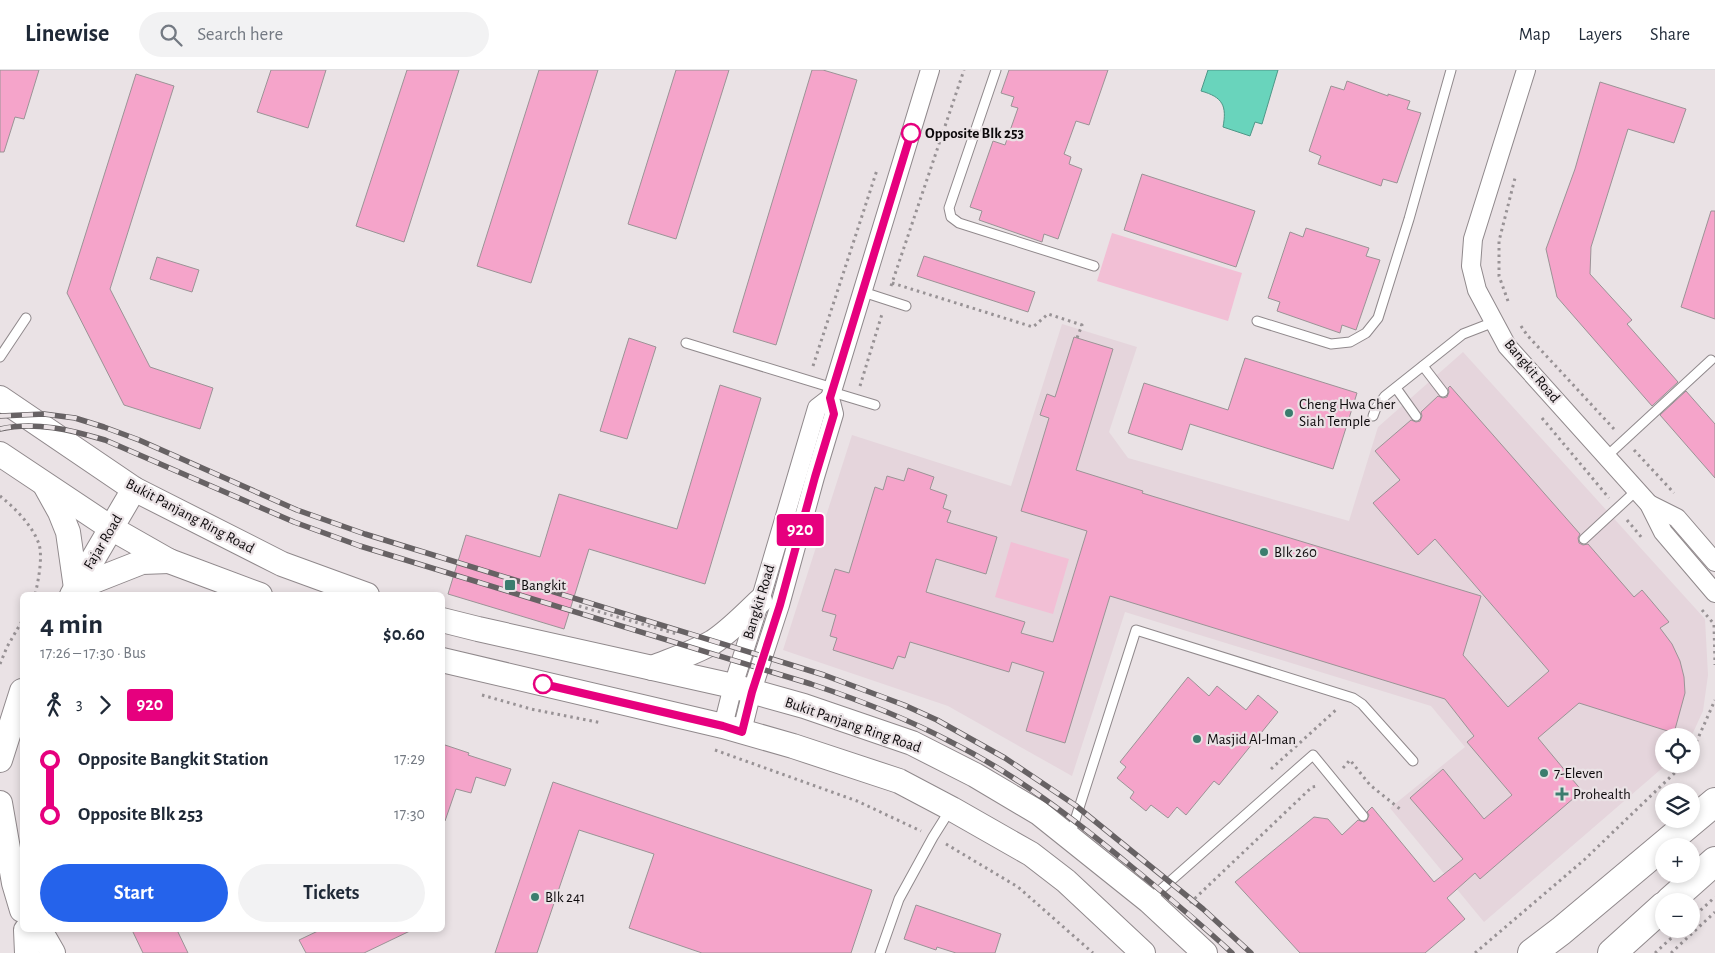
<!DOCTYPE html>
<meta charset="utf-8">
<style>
body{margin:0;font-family:"Alegreya Sans",sans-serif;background:#f2f2f3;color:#1f2937;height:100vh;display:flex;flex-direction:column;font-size:19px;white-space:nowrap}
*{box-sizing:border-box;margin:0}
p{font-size:16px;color:#747a83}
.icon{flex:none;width:28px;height:28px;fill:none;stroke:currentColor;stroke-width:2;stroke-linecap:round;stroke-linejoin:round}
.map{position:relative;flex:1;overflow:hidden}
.sheet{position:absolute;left:20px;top:522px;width:425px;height:340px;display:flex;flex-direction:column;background:#fff;border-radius:8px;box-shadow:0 2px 8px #0003}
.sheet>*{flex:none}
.badge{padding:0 10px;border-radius:4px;font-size:18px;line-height:32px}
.buttons{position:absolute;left:1655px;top:658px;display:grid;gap:10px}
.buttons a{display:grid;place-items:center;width:45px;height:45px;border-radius:50%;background:#fff;box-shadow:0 2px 8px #0003;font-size:25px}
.map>.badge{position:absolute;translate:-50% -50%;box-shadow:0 0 0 2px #fff}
.legs{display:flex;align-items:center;gap:8px;height:55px;padding:0 20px;font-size:16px}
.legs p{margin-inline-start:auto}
.summary{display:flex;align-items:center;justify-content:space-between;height:85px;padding:0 20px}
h1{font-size:28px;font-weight:600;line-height:38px}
.cta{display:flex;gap:10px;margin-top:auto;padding:10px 20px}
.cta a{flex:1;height:58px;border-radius:30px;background:#2563eb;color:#fff;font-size:20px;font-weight:600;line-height:58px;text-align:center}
.cta a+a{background:#f2f2f3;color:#1f2937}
ul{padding:0 20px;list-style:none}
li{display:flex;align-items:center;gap:18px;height:55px;font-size:19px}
li i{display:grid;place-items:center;width:8px;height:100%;margin:0 6px;background:currentColor}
li i::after{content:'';width:12px;height:12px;margin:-6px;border:4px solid;border-radius:50%;background:#fff}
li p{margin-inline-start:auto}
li:first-child i{background:linear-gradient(#0000 50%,currentColor 0)}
li:last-child i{background:linear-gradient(currentColor 50%,#0000 0)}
header{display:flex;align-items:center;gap:30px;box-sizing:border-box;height:70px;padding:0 25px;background:#fff;border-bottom:1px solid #e0e1e3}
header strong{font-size:24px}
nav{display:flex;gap:28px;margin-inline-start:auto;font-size:18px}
.search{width:350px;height:45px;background:#f2f2f3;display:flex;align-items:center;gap:12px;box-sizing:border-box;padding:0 18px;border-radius:28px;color:#747a83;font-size:19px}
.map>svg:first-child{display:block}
.built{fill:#e5d5dc}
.green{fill:#f2bfd5}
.water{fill:#69d4bc;stroke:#4d9787}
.building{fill:#f5a4ca;stroke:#9b9396}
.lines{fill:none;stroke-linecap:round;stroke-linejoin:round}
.lane-casing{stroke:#90898c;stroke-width:11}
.street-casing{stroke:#90898c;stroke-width:20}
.secondary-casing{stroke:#90898c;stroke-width:26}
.primary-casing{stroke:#90898c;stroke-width:30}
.path{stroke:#989295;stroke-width:3;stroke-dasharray:2.5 4;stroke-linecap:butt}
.lane{stroke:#fff;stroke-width:9}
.street{stroke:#fff;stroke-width:18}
.secondary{stroke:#fff;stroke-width:24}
.primary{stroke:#fff;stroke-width:28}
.rail-casing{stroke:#676264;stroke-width:5.5}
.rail{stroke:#eae2e5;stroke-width:4;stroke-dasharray:11;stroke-linecap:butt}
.line-1-casing{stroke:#fff;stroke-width:11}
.line-1{stroke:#e6007e;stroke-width:8}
.stop-1-dot{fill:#fff;stroke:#e6007e;stroke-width:2.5}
.poi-dot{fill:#3b7d6e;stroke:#eae2e5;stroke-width:2}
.labels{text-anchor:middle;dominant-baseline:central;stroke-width:4.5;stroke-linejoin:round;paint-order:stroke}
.stop-label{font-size:15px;font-weight:bold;fill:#0d0a0c;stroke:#eae2e5;text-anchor:start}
.street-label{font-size:15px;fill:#0d0a0c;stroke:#eae2e5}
.poi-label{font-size:15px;fill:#0d0a0c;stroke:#eae2e5;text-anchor:start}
</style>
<header>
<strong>Linewise</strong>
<div class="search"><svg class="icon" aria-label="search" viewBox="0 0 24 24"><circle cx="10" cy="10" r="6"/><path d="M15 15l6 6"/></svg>Search here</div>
<nav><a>Map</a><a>Layers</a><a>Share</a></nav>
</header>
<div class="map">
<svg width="1715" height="883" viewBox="0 0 1715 883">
<rect width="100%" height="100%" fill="#eae2e5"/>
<path class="built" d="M1062,254L1137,277L1109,362L1128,388L1349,451L1378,357L1463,282L1705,549L1708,605L1703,641L1691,667L1664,666V694H1667L1484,852L1390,738L1465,677L1431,636L1125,542L1072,706L948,636L783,580L852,365L1011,416Z"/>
<g class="green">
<path d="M1112,163L1242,203L1228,251L1097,211Z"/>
<path d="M1011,472L1069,489L1053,544L995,527Z"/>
</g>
<path class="water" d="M1208,0H1278L1262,54L1255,52L1250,66L1223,57C1227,36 1223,27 1201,21Z"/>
<g class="building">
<path d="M0,0H39L24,49L15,47L4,82H0Z"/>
<path d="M271,0H326L308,58L257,42Z"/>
<path d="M407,0H459L404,172L356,156Z"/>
<path d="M539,0H598L531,213L477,196Z"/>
<path d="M676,0H729L676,169L628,154Z"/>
<path d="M812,0H823L857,10L776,275L733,262Z"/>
<path d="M1009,0H1108L1089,55L1076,51L1064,84L1071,87L1069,94L1082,99L1058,169L1044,164L1042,172L979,150L982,141L970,137L993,71L1005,75L1018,38L1011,36L1014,27L1001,23Z"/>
<path d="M136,4L174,16L110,219L150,297L213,318L200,359L124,335L67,223Z"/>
<path d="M1347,11L1388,26V24L1410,31L1407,39L1421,43L1397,113L1383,109L1381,116L1318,94L1321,86L1309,81L1331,16L1344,20Z"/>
<path d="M1600,12L1686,39L1674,73L1628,59L1591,177L1590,204L1632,250L1627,254L1678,312L1652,336L1557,227L1546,179L1575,99Z"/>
<path d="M1142,104L1255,141L1236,197L1124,160Z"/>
<path d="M1711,141H1715V249L1681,237Z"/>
<path d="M1306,158L1369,178L1366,186L1380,190L1356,260L1342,255L1340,263L1277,241L1280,232L1268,228L1290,162L1303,167Z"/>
<path d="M924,186L1035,222L1028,242L917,206Z"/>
<path d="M157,187L199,200L192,222L150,209Z"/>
<path d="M1074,267L1113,279L1076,400L1143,421L1142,423L1481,526L1463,585L1508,637L1549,601L1435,469L1418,485L1373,433L1400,410L1375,381L1411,350L1416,352L1420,351L1422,346L1421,342L1438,326L1443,328L1447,327L1449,322L1448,318L1450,316L1580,464L1578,468L1579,473L1583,475L1588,474L1634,527L1642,520L1669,552L1660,558L1672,574L1680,591L1684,607L1685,623L1674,663L1579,633L1538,668L1582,721L1480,809L1475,803L1447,828L1465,849L1425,883H1300L1235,812L1314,747L1328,749L1342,765L1358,750L1364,752L1367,750L1369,745L1367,742L1372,737L1434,812L1463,789L1410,728L1443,699L1484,749L1512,725L1467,672L1474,666L1445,629L1110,526L1065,673L1026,661L1044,602L1012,592L1009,602L910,572L905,588L898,586L893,599L833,580L837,568L830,566L836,545L822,541L835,499L849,503L875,417L883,420L887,406L904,411L908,398L934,407L930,419L947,425L943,438L951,441L947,452L997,467L986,504L936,489L926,522L1025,552L1021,563L1053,572L1087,461L1021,441L1049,348L1040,345L1047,324L1055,327Z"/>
<path d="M629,268L656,277L627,369L600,361Z"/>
<path d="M1245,288L1357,323L1333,399L1190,354L1182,380L1128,363L1144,313L1228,340Z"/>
<path d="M720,315L761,328L705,514L589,479L564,559L448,524L466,465L540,487L559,424L677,459Z"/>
<path d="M1686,321L1715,354V408L1660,345Z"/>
<path d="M1188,607L1209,626L1217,616L1246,640L1258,625L1278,642L1219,715L1214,711L1186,745L1177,737L1168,748L1151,735L1146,741L1130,728L1134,722L1117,708L1126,697L1120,692Z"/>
<path d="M442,674L469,683L468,685L511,699L505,716L476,707L471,723L456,719L445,751H442Z"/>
<path d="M553,712L872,820L851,883H702L629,858L654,784L579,760L537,883H495Z"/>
<path d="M916,835L1001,864L995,883H956L937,877L936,880L904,869Z"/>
<path d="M132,860H177L188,883H143Z"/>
<path d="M320,860H412L364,883H306L299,870Z"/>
</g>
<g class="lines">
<g class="lane-casing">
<g id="lane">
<path d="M996,0L949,138L951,147L959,153L1094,196"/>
<path d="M863,222L906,236"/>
<path d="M1257,251L1331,274L1350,272L1366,263L1378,248L1409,149L1451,0"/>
<path d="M686,273L833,318"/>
<path d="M0,287L26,248"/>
<path d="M1423,296L1443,322"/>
<path d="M1396,318L1416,346"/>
<path d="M832,322L875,335"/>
<path d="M1373,346L1376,338L1385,326L1463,264L1494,252"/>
<path d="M1607,386L1711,290"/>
<path d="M1584,469L1637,420"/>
<path d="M1070,766L1136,560L1353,628L1362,634L1413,691"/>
<path d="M1149,830L1313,685L1363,746"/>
<path d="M880,883L899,829L933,767L950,740"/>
</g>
</g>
<g class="street-casing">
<g id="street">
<path d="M1526,0L1473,169L1471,196L1477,220L1507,276L1649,434L1663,462L1715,523"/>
<path d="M1649,434L1677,448L1715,492"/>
<path d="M723,656L733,616L760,531L817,338L830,328"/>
<path d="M742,661L752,621L780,535L815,407L834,344L830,328L930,0"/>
</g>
</g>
<g class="secondary-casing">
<g id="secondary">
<path d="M0,328L134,419L282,494L367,525"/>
<path d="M0,384L111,458L169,491L260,525"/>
<path d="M45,415L60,442L68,462L76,518"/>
<path d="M76,518L142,492L169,491"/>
<path d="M72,525L134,419"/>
<path d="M442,550L478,559L733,616L804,636L912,673L975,705L1039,743L1149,831L1205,883"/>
<path d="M442,590L723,656L793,676L899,711L952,739L1031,784L1066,811L1143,883"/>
<path d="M652,598C672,590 694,583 713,572C730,561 745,545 760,531"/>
<path d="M0,690L22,621"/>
<path d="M0,733L14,813L22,840"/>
<path d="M26,860L27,883"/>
<path d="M36,860L45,869L53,883"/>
</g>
</g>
<g class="primary-casing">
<g id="primary">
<path d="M1670,831L1715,791"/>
<path d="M1532,883L1561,861L1715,732"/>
<path d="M1612,883L1664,836"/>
</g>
</g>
<g class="path">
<path d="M892,213L1033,257L1048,244L1082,255L1077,268"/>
<path d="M891,216L964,0"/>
<path d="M1508,231L1499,206V171L1515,108"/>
<path d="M1521,256L1527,265L1614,359"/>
<path d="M813,296L877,100"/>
<path d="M860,316L882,244"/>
<path d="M1542,348L1609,428"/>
<path d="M1634,380L1674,423"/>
<path d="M0,426C15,438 32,455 39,474C43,488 38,512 35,525"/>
<path d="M1627,450L1642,468"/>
<path d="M148,525H156"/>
<path d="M579,536L677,564"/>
<path d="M1702,540L1714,554L1715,595"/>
<path d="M0,594L7,577L22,551"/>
<path d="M482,625L531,639L602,653"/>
<path d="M715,680L857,731L921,761"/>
<path d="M1691,684L1715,630"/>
<path d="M1343,698L1350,690L1370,715L1400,739"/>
<path d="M1271,699L1337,639"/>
<path d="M946,774L1018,817L1093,883"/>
<path d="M1190,833L1312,717L1318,716"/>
<path d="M1691,849L1715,827"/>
<path d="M1475,883L1584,790L1684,694"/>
<path d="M1655,883L1681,859"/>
<path d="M1671,883L1715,842"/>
</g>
<use href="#lane" class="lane"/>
<use href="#street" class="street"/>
<use href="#secondary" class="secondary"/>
<use href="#primary" class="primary"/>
<g class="rail-casing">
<g id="rail">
<path d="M0,346L44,344L75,348L104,357L139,370L297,440L365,464L824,605L904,635L937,650L1005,688L1075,735L1203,839L1251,883"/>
<path d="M0,359C35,351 71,360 105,370L294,452L360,476L811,614C859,630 906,648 951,672C1017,705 1075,750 1132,797C1166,825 1200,853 1232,883"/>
</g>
</g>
<use href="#rail" class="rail"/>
</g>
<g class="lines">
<g class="line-1-casing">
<path id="line-1" d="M543,614L723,656L742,662L752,622L780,535L815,407L834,344L830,328L911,63"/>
</g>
<use href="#line-1" class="line-1"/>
</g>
<g class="stop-1-dot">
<circle cx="911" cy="63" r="9"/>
<circle cx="543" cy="614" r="9"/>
</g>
<g class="poi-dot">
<circle cx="1289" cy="343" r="5"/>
<circle cx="1264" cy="482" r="5"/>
<rect x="504" y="509" width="12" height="12" rx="2.5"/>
<circle cx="1197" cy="669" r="5"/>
<circle cx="1544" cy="703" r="5"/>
<path d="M1559.5 716.5h5v5h5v5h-5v5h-5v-5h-5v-5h5z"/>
<circle cx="535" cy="827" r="5"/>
</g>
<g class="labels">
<g class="stop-label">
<text x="925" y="63">Opposite Blk 253</text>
</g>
<g class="street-label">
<text transform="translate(1532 301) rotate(50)">Bangkit Road</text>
<text transform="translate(190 446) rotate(28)">Bukit Panjang Ring Road</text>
<text transform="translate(103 472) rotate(-59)">Fajar Road</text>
<text transform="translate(759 532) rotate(-73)">Bangkit Road</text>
<text transform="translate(853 655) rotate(19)">Bukit Panjang Ring Road</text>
</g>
<g class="poi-label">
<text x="1299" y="334">Cheng Hwa Cher<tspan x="1299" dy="17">Siah Temple</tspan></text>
<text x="1274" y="482">Blk 260</text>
<text x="521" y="515">Bangkit</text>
<text x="1207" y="669">Masjid Al-Iman</text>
<text x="1554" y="703">7-Eleven</text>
<text x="1573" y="724">Prohealth</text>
<text x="545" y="827">Blk 241</text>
</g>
</g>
</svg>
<div class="buttons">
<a><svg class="icon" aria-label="locate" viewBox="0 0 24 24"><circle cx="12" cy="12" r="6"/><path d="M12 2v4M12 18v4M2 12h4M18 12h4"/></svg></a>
<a><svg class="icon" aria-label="layers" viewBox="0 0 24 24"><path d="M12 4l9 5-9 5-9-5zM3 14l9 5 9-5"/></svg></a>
<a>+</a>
<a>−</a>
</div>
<b class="badge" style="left:800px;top:460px;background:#e6007e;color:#fff">920</b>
<section class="sheet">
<div class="summary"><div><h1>4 min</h1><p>17:26 – 17:30 · Bus</p></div><b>$0.60</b></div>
<div class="legs"><svg class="icon" aria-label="walk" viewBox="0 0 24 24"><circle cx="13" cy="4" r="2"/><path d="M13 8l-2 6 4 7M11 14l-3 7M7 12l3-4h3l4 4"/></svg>3<svg class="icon" aria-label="forward" viewBox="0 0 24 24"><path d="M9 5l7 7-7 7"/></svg><b class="badge" style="background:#e6007e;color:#fff">920</b></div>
<ul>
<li><i style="color:#e6007e"></i><b>Opposite Bangkit Station</b><p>17:29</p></li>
<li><i style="color:#e6007e"></i><b>Opposite Blk 253</b><p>17:30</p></li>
</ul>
<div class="cta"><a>Start</a><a>Tickets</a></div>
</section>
</div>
